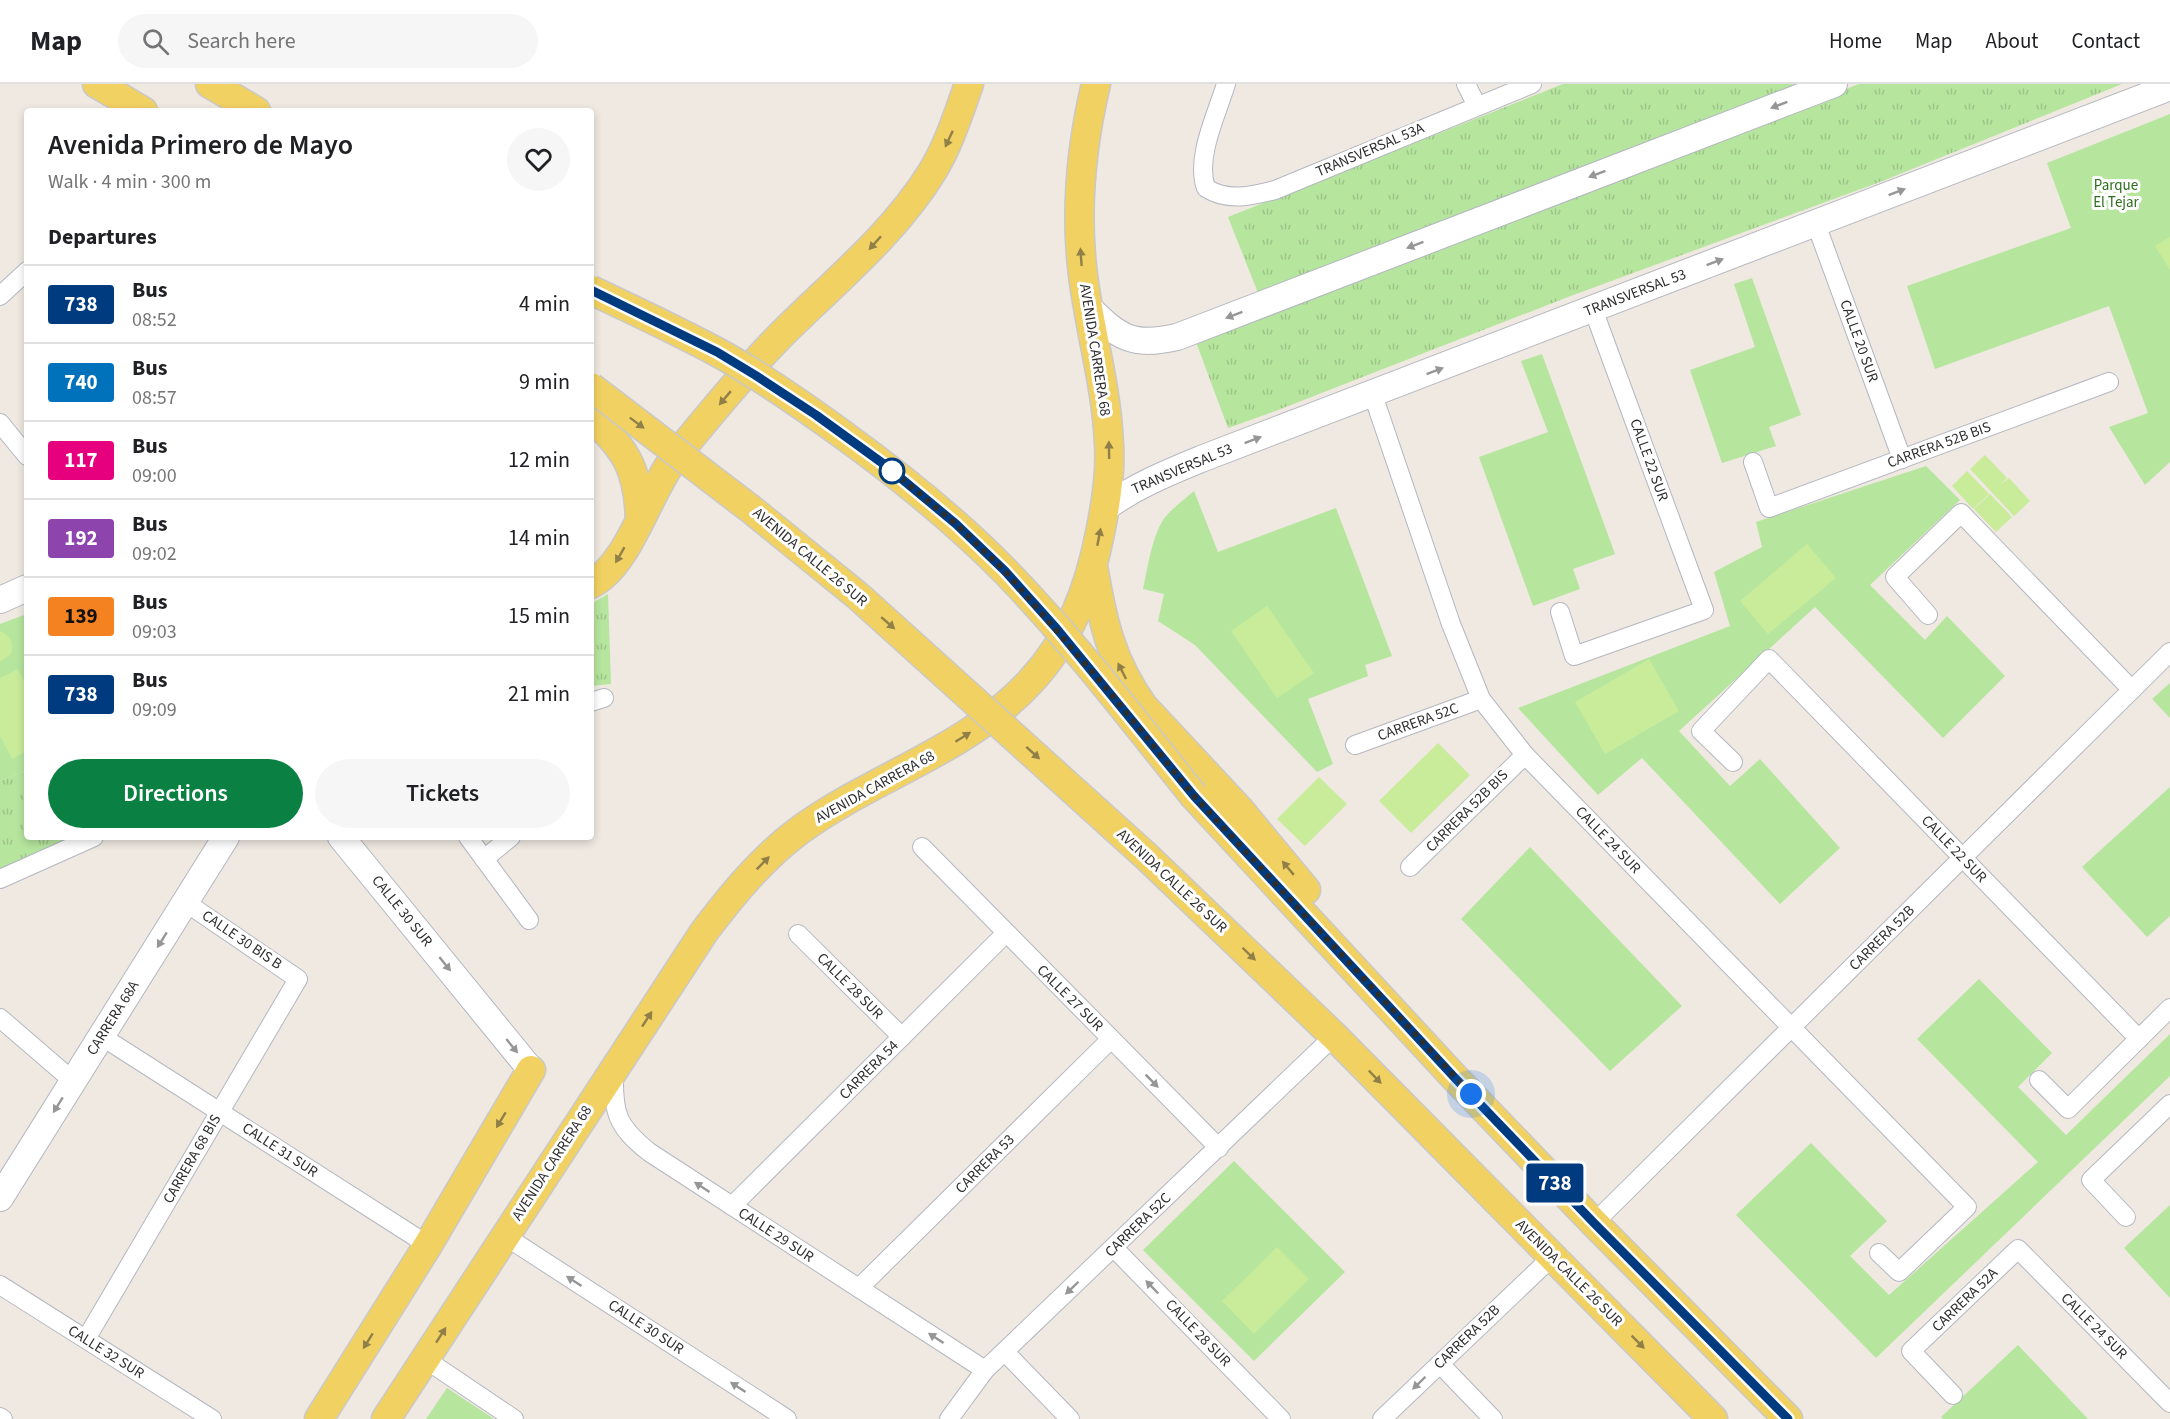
<!DOCTYPE html>
<meta charset="utf-8">
<style>
body{margin:0;font-family:"Source Sans 3",sans-serif;background:#f6f6f6;color:#202124;height:100vh;display:flex;flex-direction:column;font-size:22px;white-space:nowrap}
*{box-sizing:border-box;margin:0}
p{font-size:20px;color:#757577}
.icon{flex:none;width:33px;height:33px;fill:none;stroke:currentColor;stroke-width:2;stroke-linecap:round;stroke-linejoin:round}
.map{position:relative;flex:1;overflow:hidden}
.side{position:absolute;left:24px;top:24px;width:570px;height:732px;display:flex;flex-direction:column;background:#fff;border-radius:6px;box-shadow:0 3px 9px #0003}
.side>*{flex:none}
.badge{padding:0 12px;border-radius:4px;font-size:21px;line-height:39px}
.you{position:absolute;width:30px;height:30px;margin:-15px;border:4px solid #fff;border-radius:50%;background:#1a73e8;box-shadow:0 0 0 9px #1a73e833}
.map>.badge{position:absolute;translate:-50% -50%;box-shadow:0 0 0 3px #fff}
h2{padding:0 24px;font-size:22px;line-height:54px}
.round{display:grid;place-items:center;flex:none;width:63px;height:63px;border-radius:32px;background:#f6f6f6}
.summary{display:flex;align-items:center;justify-content:space-between;height:102px;padding:0 24px}
h1{font-size:28px;font-weight:600;line-height:45px}
.cta{display:flex;gap:12px;margin-top:auto;padding:12px 24px}
.cta a{flex:1;height:69px;border-radius:36px;background:#0b8043;color:#fff;font-size:24px;font-weight:600;line-height:69px;text-align:center}
.cta a+a{background:#f6f6f6;color:#202124}
ul{padding:0;list-style:none}
li{display:flex;align-items:center;gap:18px;height:78px;padding:0 24px;border-top:2px solid #e0e0e0}
li div{flex:1}
li b{display:block;font-size:22px}
li em{font-style:normal}
li .badge{min-width:66px;font-weight:700;text-align:center}
header{display:flex;align-items:center;gap:36px;box-sizing:border-box;height:84px;padding:0 30px;background:#fff;border-bottom:2px solid #e0e0e0}
header strong{font-size:28px}
nav{display:flex;gap:33px;margin-inline-start:auto;font-size:21px}
.search{width:420px;height:54px;background:#f6f6f6;display:flex;align-items:center;gap:15px;box-sizing:border-box;padding:0 21px;border-radius:33px;color:#757577;font-size:22px}
.map>svg:first-child{display:block}
.grass{fill:url(#grass-tufts)}
.park{fill:#b6e59e}
.pitch{fill:#c9ec9a}
.lines{fill:none;stroke-linecap:round;stroke-linejoin:round}
.street-casing{stroke:#b4b7c1;stroke-width:20}
.secondary-casing{stroke:#b4b7c1;stroke-width:28}
.primary-casing{stroke:#c9c9c9;stroke-width:31}
.street{stroke:#fff;stroke-width:18}
.secondary{stroke:#fff;stroke-width:26}
.primary{stroke:#f2d163;stroke-width:28}
.primary-bridge-casing{stroke:#c9c9c9;stroke-width:31;stroke-linecap:butt}
.primary-bridge{stroke:#f2d163;stroke-width:28}
.oneway{fill:#969696}
.oneway2{fill:#908048}
.line-casing{stroke:#fff;stroke-width:14}
.line{stroke:#003b80;stroke-width:9}
.walk{stroke:#2e2e2e;stroke-width:6;stroke-dasharray:0 10.8}
.stop-dot{fill:#fff;stroke:#003b80;stroke-width:3}
.labels{text-anchor:middle;dominant-baseline:central;stroke-width:6;stroke-linejoin:round;paint-order:stroke}
.street-label{font-size:15px;fill:#2e2e2e;stroke:#fff}
.park-label{font-size:15px;fill:#2c6e1b;stroke:#fff}
</style>
<header>
<strong>Map</strong>
<div class="search"><svg class="icon" aria-label="search" viewBox="0 0 24 24"><circle cx="10" cy="10" r="6"/><path d="M15 15l6 6"/></svg>Search here</div>
<nav><a>Home</a><a>Map</a><a>About</a><a>Contact</a></nav>
</header>
<div class="map">
<svg width="2170" height="1335" viewBox="0 0 2170 1335">
<defs>
<pattern id="grass-tufts" width="24" height="20" patternUnits="userSpaceOnUse" patternTransform="scale(1.5)"><rect width="24" height="20" fill="#b6e59e"/><path d="M3 7l-1-3M5 7V3M7 7l1-3M15 17l-1-3M17 17v-4M19 17l1-3" fill="none" stroke="#9dc588"/></pattern>
</defs>
<rect width="100%" height="100%" fill="#efe9e1"/>
<g class="grass">
<path d="M1563,0H1801L1258,209L1228,133Z"/>
<path d="M1859,0H2122L1880,98L1568,213L1278,326L1228,344L1196,258L1674,69Z"/>
<path d="M608,510L611,600L591,602V520Z"/>
<path d="M27,686V753H79L0,787V697Z"/>
</g>
<g class="park">
<path d="M2170,30V378L2145,401L2109,343L2148,329L2109,222L1935,285L1907,202L2071,144L2047,79Z"/>
<path d="M1752,194L1801,331L1769,343L1776,362L1722,379L1690,286L1755,263L1734,200Z"/>
<path d="M1542,270L1615,470L1573,485L1580,505L1533,522L1479,373L1548,348L1521,277Z"/>
<path d="M1926,382L1960,416L1870,501L1925,556L1947,532L2005,592L1943,654L1815,523L1679,647L1730,702L1760,675L1840,764L1780,820L1642,674L1598,711L1518,624L1730,542L1714,488L1762,463L1756,438Z"/>
<path d="M1194,407L1218,468L1336,424L1392,572L1365,581L1368,592L1308,615L1333,680L1317,688L1195,561L1158,537L1164,510L1143,505C1148,483 1151,456 1163,436C1171,425 1184,416 1194,407Z"/>
<path d="M27,530V686L0,697V540Z"/>
<path d="M2170,599V634L2152,615Z"/>
<path d="M2170,703V832L2147,853L2082,783Z"/>
<path d="M1530,763L1682,922L1610,987L1461,835Z"/>
<path d="M1979,895L2052,969L2018,1003L2066,1051L2170,950V992L1876,1274L1736,1131L1811,1059L1887,1137L1850,1172L1889,1211L2038,1078L1917,955Z"/>
<path d="M1234,1077L1345,1188L1254,1277L1143,1166Z"/>
<path d="M2170,1121V1214L2124,1164Z"/>
<path d="M2018,1261L2088,1335H1943L1941,1333Z"/>
<path d="M447,1304L494,1335H426Z"/>
</g>
<g class="pitch">
<path d="M2170,153V186L2155,162Z"/>
<path d="M1985,371L2007,394L2000,401L2009,394L2030,417L2014,432L1970,385Z"/>
<path d="M1967,387L1989,410L1973,425L1952,402Z"/>
<path d="M1990,410L2012,433L1996,448L1974,425Z"/>
<path d="M1807,460L1836,494L1768,550L1740,517Z"/>
<path d="M1267,522L1314,589L1277,614L1231,547Z"/>
<path d="M0,547C11,551 14,560 11,570L0,578Z"/>
<path d="M1649,575L1679,627L1605,670L1575,618Z"/>
<path d="M18,585L27,602V667L12,675L0,652V594Z"/>
<path d="M1438,659L1470,691L1411,749L1379,717Z"/>
<path d="M1319,693L1347,720L1305,762L1277,735Z"/>
<path d="M1277,1163L1309,1195L1254,1250L1222,1217Z"/>
</g>
<g class="lines">
<g class="street-casing">
<g id="street">
<path d="M1226,0C1217,30 1195,74 1206,104C1228,118 1252,112 1275,106L1532,0"/>
<path d="M1466,0L1477,22"/>
<path d="M1816,140L1902,375"/>
<path d="M0,212L27,187"/>
<path d="M1373,311L1451,540L1481,615L1525,671L1967,1123L1899,1188L1879,1169"/>
<path d="M0,339L27,372"/>
<path d="M1753,378L1769,424L2109,298"/>
<path d="M1560,528L1574,572L1704,526L1593,225"/>
<path d="M1928,531L1895,493L1961,429L2132,606"/>
<path d="M591,618L604,614"/>
<path d="M1355,661L1481,615"/>
<path d="M1733,678L1701,647L1769,575L2139,955"/>
<path d="M468,753L529,836"/>
<path d="M922,763L1219,1064"/>
<path d="M484,775L511,753"/>
<path d="M1410,783L1525,671"/>
<path d="M0,795L94,753"/>
<path d="M798,850L902,953"/>
<path d="M0,934L73,997"/>
<path d="M101,952L428,1161"/>
<path d="M614,989C613,1030 617,1042 649,1068L985,1286"/>
<path d="M2039,996L2068,1025L2170,924"/>
<path d="M732,1122L1006,849"/>
<path d="M2126,1133L2091,1096L2170,1020"/>
<path d="M1594,1139L2170,568"/>
<path d="M505,1152L787,1335"/>
<path d="M1114,1164L1281,1335"/>
<path d="M0,1201L212,1335"/>
<path d="M859,1204L1111,955"/>
<path d="M86,1255L298,895L185,818"/>
<path d="M1005,1268L1070,1335"/>
<path d="M425,1275L514,1335"/>
<path d="M1440,1280L1493,1335"/>
<path d="M1953,1311L1911,1267L2018,1165L2170,1319"/>
<path d="M0,1333L3,1335"/>
<path d="M949,1335L985,1286L1334,952"/>
<path d="M1382,1335L1553,1172"/>
</g>
</g>
<g class="secondary-casing">
<g id="secondary">
<path d="M1087,222C1119,254 1132,263 1177,253L1834,0"/>
<path d="M1105,424C1135,402 1167,389 1201,375L2170,3"/>
<path d="M0,516L27,504"/>
<path d="M341,753L531,986"/>
<path d="M0,1114L226,753"/>
</g>
</g>
<g class="primary-casing">
<g id="primary">
<path d="M97,0L143,27"/>
<path d="M210,0L256,27"/>
<path d="M591,333C627,366 638,386 640,435"/>
<path d="M1094,487C1103,540 1112,578 1143,622L1239,725L1306,806"/>
<path d="M591,500C630,480 648,407 676,372C709,331 743,290 780,252C831,201 894,150 932,88C949,60 958,31 969,0"/>
<path d="M1194,712L1455,994L1594,1139L1788,1335"/>
<path d="M1146,772L1334,952L1713,1335"/>
<path d="M319,1335L428,1161L531,986"/>
<path d="M386,1335L704,848C732,811 762,774 800,746C874,692 967,667 1031,597C1070,555 1089,505 1100,449C1106,420 1111,390 1109,361C1107,304 1090,248 1083,191C1075,127 1081,63 1096,0"/>
</g>
</g>
<use href="#street" class="street"/>
<use href="#secondary" class="secondary"/>
<use href="#primary" class="primary"/>
<g class="primary-bridge-casing">
<g id="primary-bridge">
<path d="M591,206C633,226 676,246 717,268C761,292 802,321 842,350C900,392 955,436 1005,487C1073,557 1133,636 1194,712"/>
<path d="M591,303L752,426L858,512L1146,772"/>
</g>
</g>
<use href="#primary-bridge" class="primary-bridge"/>
</g>
<defs><path id="oneway-solid" d="M-6-.8H1V-3.2L6.5 0L1 3.2V.8H-6Z" transform="scale(1.5)"/></defs>
<g class="oneway">
<use href="#oneway-solid" transform="translate(1779 21) rotate(159)"/>
<use href="#oneway-solid" transform="translate(1597 90) rotate(159)"/>
<use href="#oneway-solid" transform="translate(1897 108) rotate(-21)"/>
<use href="#oneway-solid" transform="translate(1415 161) rotate(159)"/>
<use href="#oneway-solid" transform="translate(1715 178) rotate(-21)"/>
<use href="#oneway-solid" transform="translate(1234 231) rotate(159)"/>
<use href="#oneway-solid" transform="translate(1435 287) rotate(-21)"/>
<use href="#oneway-solid" transform="translate(1253 356) rotate(-21)"/>
<use href="#oneway-solid" transform="translate(162 856) rotate(122)"/>
<use href="#oneway-solid" transform="translate(445 880) rotate(51)"/>
<use href="#oneway-solid" transform="translate(512 962) rotate(51)"/>
<use href="#oneway-solid" transform="translate(1152 997) rotate(45)"/>
<use href="#oneway-solid" transform="translate(58 1021) rotate(122)"/>
<use href="#oneway-solid" transform="translate(702 1103) rotate(-147)"/>
<use href="#oneway-solid" transform="translate(574 1197) rotate(-147)"/>
<use href="#oneway-solid" transform="translate(1152 1203) rotate(-134)"/>
<use href="#oneway-solid" transform="translate(1072 1204) rotate(136)"/>
<use href="#oneway-solid" transform="translate(936 1254) rotate(-147)"/>
<use href="#oneway-solid" transform="translate(1419 1299) rotate(136)"/>
<use href="#oneway-solid" transform="translate(738 1303) rotate(-147)"/>
</g>
<g class="oneway2">
<use href="#oneway-solid" transform="translate(949 55) rotate(115)"/>
<use href="#oneway-solid" transform="translate(875 159) rotate(132)"/>
<use href="#oneway-solid" transform="translate(1081 173) rotate(-94)"/>
<use href="#oneway-solid" transform="translate(725 314) rotate(130)"/>
<use href="#oneway-solid" transform="translate(637 339) rotate(37)"/>
<use href="#oneway-solid" transform="translate(1109 366) rotate(-91)"/>
<use href="#oneway-solid" transform="translate(1099 453) rotate(-79)"/>
<use href="#oneway-solid" transform="translate(620 471) rotate(120)"/>
<use href="#oneway-solid" transform="translate(888 539) rotate(41)"/>
<use href="#oneway-solid" transform="translate(1122 587) rotate(-117)"/>
<use href="#oneway-solid" transform="translate(963 653) rotate(-32)"/>
<use href="#oneway-solid" transform="translate(1033 669) rotate(42)"/>
<use href="#oneway-solid" transform="translate(763 779) rotate(-45)"/>
<use href="#oneway-solid" transform="translate(1288 784) rotate(-130)"/>
<use href="#oneway-solid" transform="translate(1249 870) rotate(44)"/>
<use href="#oneway-solid" transform="translate(647 935) rotate(-57)"/>
<use href="#oneway-solid" transform="translate(1375 993) rotate(46)"/>
<use href="#oneway-solid" transform="translate(501 1036) rotate(121)"/>
<use href="#oneway-solid" transform="translate(441 1251) rotate(-57)"/>
<use href="#oneway-solid" transform="translate(368 1257) rotate(122)"/>
<use href="#oneway-solid" transform="translate(1638 1258) rotate(45)"/>
</g>
<g class="lines">
<g class="line-casing">
<path id="line" d="M591,206L717,268L755,291L816,331L885,381L956,440L1005,487L1057,545L1194,712L1455,994L1594,1139L1788,1335"/>
</g>
<use href="#line" class="line"/>
<path class="walk" d="M892,387L885,381L956,440L1005,487L1113,612L1194,712L1471,1010"/>
</g>
<circle class="stop-dot" cx="892" cy="387" r="12"/>
<g class="labels">
<g class="street-label">
<text transform="translate(1370 66) rotate(-23)">TRANSVERSAL 53A</text>
<text transform="translate(1635 209) rotate(-21)">TRANSVERSAL 53</text>
<text transform="translate(1859 257) rotate(70)">CALLE 20 SUR</text>
<text transform="translate(1095 266) rotate(81)">AVENIDA CARRERA 68</text>
<text transform="translate(1939 361) rotate(-20)">CARRERA 52B BIS</text>
<text transform="translate(1649 376) rotate(70)">CALLE 22 SUR</text>
<text transform="translate(1182 385) rotate(-23)">TRANSVERSAL 53</text>
<text transform="translate(810 473) rotate(40)">AVENIDA CALLE 26 SUR</text>
<text transform="translate(1418 638) rotate(-20)">CARRERA 52C</text>
<text transform="translate(875 703) rotate(-29)">AVENIDA CARRERA 68</text>
<text transform="translate(1467 727) rotate(-45)">CARRERA 52B BIS</text>
<text transform="translate(1608 756) rotate(46)">CALLE 24 SUR</text>
<text transform="translate(1954 765) rotate(46)">CALLE 22 SUR</text>
<text transform="translate(1172 797) rotate(43)">AVENIDA CALLE 26 SUR</text>
<text transform="translate(402 827) rotate(51)">CALLE 30 SUR</text>
<text transform="translate(1882 854) rotate(-45)">CARRERA 52B</text>
<text transform="translate(242 856) rotate(34)">CALLE 30 BIS B</text>
<text transform="translate(850 902) rotate(45)">CALLE 28 SUR</text>
<text transform="translate(1070 914) rotate(45)">CALLE 27 SUR</text>
<text transform="translate(113 934) rotate(-58)">CARRERA 68A</text>
<text transform="translate(869 986) rotate(-45)">CARRERA 54</text>
<text transform="translate(280 1066) rotate(33)">CALLE 31 SUR</text>
<text transform="translate(192 1075) rotate(-60)">CARRERA 68 BIS</text>
<text transform="translate(552 1079) rotate(-57)">AVENIDA CARRERA 68</text>
<text transform="translate(985 1080) rotate(-45)">CARRERA 53</text>
<text transform="translate(1138 1141) rotate(-44)">CARRERA 52C</text>
<text transform="translate(776 1151) rotate(33)">CALLE 29 SUR</text>
<text transform="translate(1569 1189) rotate(45)">AVENIDA CALLE 26 SUR</text>
<text transform="translate(1965 1216) rotate(-44)">CARRERA 52A</text>
<text transform="translate(2094 1242) rotate(45)">CALLE 24 SUR</text>
<text transform="translate(646 1243) rotate(33)">CALLE 30 SUR</text>
<text transform="translate(1198 1249) rotate(46)">CALLE 28 SUR</text>
<text transform="translate(1467 1253) rotate(-44)">CARRERA 52B</text>
<text transform="translate(106 1268) rotate(32)">CALLE 32 SUR</text>
</g>
<g class="park-label">
<text x="2116" y="101">Parque<tspan x="2116" dy="17">El Tejar</tspan></text>
</g>
</g>
</svg>
<div class="you" style="left:1471px;top:1010px"></div>
<b class="badge" style="left:1555px;top:1099px;background:#003b80;color:#fff">738</b>
<section class="side">
<div class="summary"><div><h1>Avenida Primero de Mayo</h1><p>Walk · 4 min · 300 m</p></div><a class="round"><svg class="icon" aria-label="heart" viewBox="0 0 24 24"><path d="M12 20l-8-8c-3-5 5-10 8-4 3-6 11-1 8 4z"/></svg></a></div>
<h2>Departures</h2>
<ul>
<li><span class="badge" style="background:#003b80;color:#fff">738</span><div><b>Bus</b><p>08:52</p></div><em>4 min</em></li>
<li><span class="badge" style="background:#0072bc;color:#fff">740</span><div><b>Bus</b><p>08:57</p></div><em>9 min</em></li>
<li><span class="badge" style="background:#e6007e;color:#fff">117</span><div><b>Bus</b><p>09:00</p></div><em>12 min</em></li>
<li><span class="badge" style="background:#8e44ad;color:#fff">192</span><div><b>Bus</b><p>09:02</p></div><em>14 min</em></li>
<li><span class="badge" style="background:#f58220;color:#111">139</span><div><b>Bus</b><p>09:03</p></div><em>15 min</em></li>
<li><span class="badge" style="background:#003b80;color:#fff">738</span><div><b>Bus</b><p>09:09</p></div><em>21 min</em></li>
</ul>
<div class="cta"><a>Directions</a><a>Tickets</a></div>
</section>
</div>
